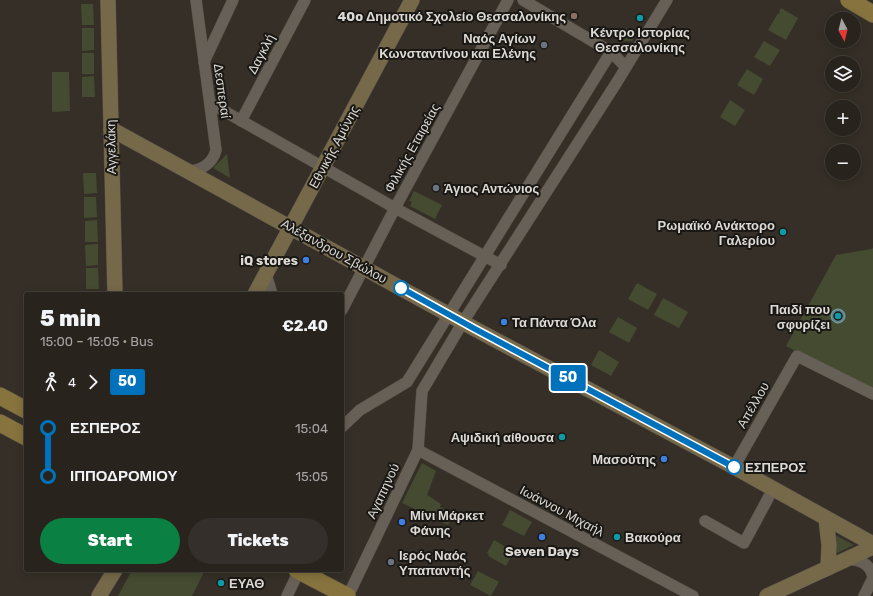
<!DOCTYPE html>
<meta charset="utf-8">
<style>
body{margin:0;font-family:Rubik,sans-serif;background:#342f2a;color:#f1f3f6;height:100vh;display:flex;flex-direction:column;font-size:15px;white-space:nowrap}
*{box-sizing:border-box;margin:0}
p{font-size:13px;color:#a5a4a4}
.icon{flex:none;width:22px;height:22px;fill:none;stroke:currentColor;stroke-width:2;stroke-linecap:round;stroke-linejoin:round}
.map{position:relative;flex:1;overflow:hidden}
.drawer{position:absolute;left:24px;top:292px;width:320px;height:280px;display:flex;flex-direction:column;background:#28231d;border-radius:4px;box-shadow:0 2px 10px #0003,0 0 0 1px #44403b}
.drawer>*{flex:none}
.badge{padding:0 8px;border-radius:3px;font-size:14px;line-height:26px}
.needle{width:26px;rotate:173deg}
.buttons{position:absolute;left:825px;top:12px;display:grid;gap:8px}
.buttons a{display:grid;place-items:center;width:36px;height:36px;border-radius:50%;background:#28231d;box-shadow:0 2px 10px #0003,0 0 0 1px #44403b;font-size:20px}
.map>.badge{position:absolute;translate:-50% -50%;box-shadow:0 0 0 2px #fff}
.legs{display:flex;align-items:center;gap:6px;height:44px;padding:0 16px;font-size:13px}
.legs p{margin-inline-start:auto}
.summary{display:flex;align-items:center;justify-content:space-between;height:68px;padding:0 16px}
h1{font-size:22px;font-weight:800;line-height:30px}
.button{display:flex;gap:8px;margin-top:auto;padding:8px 16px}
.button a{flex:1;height:46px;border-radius:24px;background:#0b8043;color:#fff;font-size:16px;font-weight:800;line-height:46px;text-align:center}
.button a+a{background:#342f2a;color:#f1f3f6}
ul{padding:0 16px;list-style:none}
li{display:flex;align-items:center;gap:14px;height:48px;font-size:15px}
li i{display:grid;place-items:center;width:6px;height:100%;margin:0 5px;background:currentColor}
li i::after{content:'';width:10px;height:10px;margin:-5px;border:3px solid;border-radius:50%;background:#28231d}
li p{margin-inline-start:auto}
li:first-child i{background:linear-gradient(#0000 50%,currentColor 0)}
li:last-child i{background:linear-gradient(currentColor 50%,#0000 0)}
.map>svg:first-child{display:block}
.green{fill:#444b30}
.water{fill:#59868f;stroke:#819fa4}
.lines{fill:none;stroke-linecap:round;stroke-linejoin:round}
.street-casing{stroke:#534d46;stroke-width:12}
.secondary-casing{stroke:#534d46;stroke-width:16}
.primary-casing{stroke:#534d46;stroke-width:18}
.street{stroke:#676056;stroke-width:11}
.secondary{stroke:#76694a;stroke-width:15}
.primary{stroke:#86733d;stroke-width:17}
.line-1-casing{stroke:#fff;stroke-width:9}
.line-1{stroke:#0072bc;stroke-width:6}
.education-dot{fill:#8d6e63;stroke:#1a1814;stroke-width:1.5}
.culture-dot{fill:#0f9aa8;stroke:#1a1814;stroke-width:1.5}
.worship-dot{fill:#6b7280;stroke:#1a1814;stroke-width:1.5}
.shop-dot{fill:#3f7fe0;stroke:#1a1814;stroke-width:1.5}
.stop-1-dot{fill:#fff;stroke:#0072bc;stroke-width:2}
.labels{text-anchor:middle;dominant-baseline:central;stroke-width:4;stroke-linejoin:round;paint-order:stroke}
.poi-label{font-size:13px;font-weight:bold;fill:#ddd9d4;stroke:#1a1814;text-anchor:end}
.street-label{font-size:13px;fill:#ddd9d4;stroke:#1a1814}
.stop-label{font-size:13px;font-weight:bold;fill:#ddd9d4;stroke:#1a1814;text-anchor:start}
</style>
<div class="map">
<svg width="873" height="596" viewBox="0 0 873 596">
<rect width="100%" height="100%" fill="#352f27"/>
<g class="green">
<path d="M81,4H93L94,25H82Z"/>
<path d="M781,8L798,18L786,40L768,30L778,13L779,14L780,12L779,11Z"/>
<path d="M82,28H94V50L82,51Z"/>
<path d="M626,28L637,34L632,41H624Z"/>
<path d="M764,41L780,50L770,66L754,57Z"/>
<rect x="82" y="53" width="12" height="21"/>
<path d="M747,69L763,79L754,95L737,85Z"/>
<path d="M52,72H69L70,111L52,112Z"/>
<path d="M94,76L95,97H82V77Z"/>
<path d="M730,100L745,110L735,126L720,117Z"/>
<path d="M227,154L230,178L213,168Z"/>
<path d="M83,173H96L97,193L84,194Z"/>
<path d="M414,191L442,205L435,219L410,206L412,202L409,201Z"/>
<path d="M84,197H96L97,217L84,218Z"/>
<path d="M97,220L98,242H85V221Z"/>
<path d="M98,244V265L86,266L85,245Z"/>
<path d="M873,248V394L786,346L836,255L871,249Z"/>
<path d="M86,268H98L99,289H86Z"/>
<path d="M637,283L657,294L648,310L628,299Z"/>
<path d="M663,298L688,312L679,328L654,315Z"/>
<path d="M618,317L637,328L629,343L609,332Z"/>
<path d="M599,350L619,362L611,376L591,365Z"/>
<path d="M422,463L436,471L427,495L441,504L440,507L453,514L448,525L402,503Z"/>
<path d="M510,510L532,522L524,536L502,525Z"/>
<path d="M831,533L854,545L837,553Z"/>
<path d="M494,540L514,552L506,566L488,556L489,554L487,553Z"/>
<path d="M132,570H205L192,596H118Z"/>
<path d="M478,571L499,582L491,596L470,585Z"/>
</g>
<circle class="water" cx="838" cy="316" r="7"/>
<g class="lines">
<g class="street-casing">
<g id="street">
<path d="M523,0L611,52L626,67"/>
<path d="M204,62L233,0"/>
<path d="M210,103L395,208L501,265"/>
<path d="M241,121L305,0"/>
<path d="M189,171C202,170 213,163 216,150L196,0"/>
<path d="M266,274L272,294"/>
<path d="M342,310L395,208L508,0"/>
<path d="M342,427L360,410L407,382L611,52"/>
<path d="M418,450L693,596"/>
<path d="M734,467L797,356L873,394"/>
<path d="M705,521L744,543L773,489"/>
<path d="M847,559C860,560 870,563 873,577"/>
<path d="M287,596L299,571"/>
<path d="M348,596L418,450L422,391L463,322L617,82L667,0"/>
<path d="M864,596L873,578"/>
</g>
</g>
<g class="secondary-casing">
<g id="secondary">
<path d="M108,0L115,294"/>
<path d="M111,129L475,329L734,467L873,544"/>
<path d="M255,294L412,0"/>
<path d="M826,518L829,545L828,568"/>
<path d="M99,596L115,570"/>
<path d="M767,596L873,547"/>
</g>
</g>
<g class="primary-casing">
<g id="primary">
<path d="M849,0L873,14"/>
<path d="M0,396L26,410"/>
<path d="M0,423L26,437"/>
<path d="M297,570L347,596"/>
</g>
</g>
<use href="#street" class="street"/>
<use href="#secondary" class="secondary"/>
<use href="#primary" class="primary"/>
</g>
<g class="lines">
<g class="line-1-casing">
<path id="line-1" d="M401,288L475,329L734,467"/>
</g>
<use href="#line-1" class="line-1"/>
</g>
<circle class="education-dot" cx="574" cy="16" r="4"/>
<g class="culture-dot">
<circle cx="640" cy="18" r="4"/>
<circle cx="783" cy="232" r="4"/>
<circle cx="838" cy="316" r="4"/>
<circle cx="562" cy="437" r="4"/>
<circle cx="617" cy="537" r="4"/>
<circle cx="221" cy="583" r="4"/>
</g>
<g class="worship-dot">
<circle cx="544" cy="45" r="4"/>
<circle cx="436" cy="188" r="4"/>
<circle cx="391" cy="562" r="4"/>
</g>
<g class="shop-dot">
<circle cx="306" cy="260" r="4"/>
<circle cx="504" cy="322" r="4"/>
<circle cx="664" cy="459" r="4"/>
<circle cx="402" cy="522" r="4"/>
<circle cx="542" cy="537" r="4"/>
</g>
<g class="stop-1-dot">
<circle cx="401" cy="288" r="7"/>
<circle cx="734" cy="467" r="7"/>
</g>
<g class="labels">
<g class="poi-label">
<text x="566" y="16">40o Δημοτικό Σχολείο Θεσσαλονίκης</text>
<text x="640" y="32" text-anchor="middle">Κέντρο Ιστορίας<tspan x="640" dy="15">Θεσσαλονίκης</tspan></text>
<text x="536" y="38">Ναός Αγίων<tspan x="536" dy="15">Κωνσταντίνου και Ελένης</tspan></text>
<text x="444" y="188" text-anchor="start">Άγιος Αντώνιος</text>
<text x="775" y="225">Ρωμαϊκό Ανάκτορο<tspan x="775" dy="15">Γαλερίου</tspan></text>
<text x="298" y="260">iQ stores</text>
<text x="830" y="309">Παιδί που<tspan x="830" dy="15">σφυρίζει</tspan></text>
<text x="512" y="322" text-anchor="start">Τα Πάντα Όλα</text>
<text x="554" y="437">Αψιδική αίθουσα</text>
<text x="656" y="459">Μασούτης</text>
<text x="410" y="515" text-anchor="start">Μίνι Μάρκετ<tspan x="410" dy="15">Φάνης</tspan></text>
<text x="625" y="537" text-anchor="start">Βακούρα</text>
<text x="542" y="551" text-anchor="middle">Seven Days</text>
<text x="399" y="555" text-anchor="start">Ιερός Ναός<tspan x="399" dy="15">Υπαπαντής</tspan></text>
<text x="229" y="583" text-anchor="start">ΕΥΑΘ</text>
</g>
<g class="street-label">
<text transform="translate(261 54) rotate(-62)">Δαγκλή</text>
<text transform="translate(222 91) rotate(82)">Δεσπεραί</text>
<text transform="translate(111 147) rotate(-91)">Αγγελάκη</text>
<text transform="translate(334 147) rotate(-62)">Εθνικής Αμύνης</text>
<text transform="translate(412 148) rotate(-61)">Φιλικής Εταιρείας</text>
<text transform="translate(334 251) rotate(29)">Αλέξανδρου Σβώλου</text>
<text transform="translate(753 405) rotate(-60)">Απέλλου</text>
<text transform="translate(383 491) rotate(-65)">Αγαπηνού</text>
<text transform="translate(562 511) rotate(28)">Ιωάννου Μιχαήλ</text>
</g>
<g class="stop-label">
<text x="745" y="467">ΕΣΠΕΡΟΣ</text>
</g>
</g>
</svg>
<div class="buttons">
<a><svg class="needle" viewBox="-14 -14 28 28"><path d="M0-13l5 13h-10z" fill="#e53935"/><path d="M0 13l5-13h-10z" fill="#a5a4a4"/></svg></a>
<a><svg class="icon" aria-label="layers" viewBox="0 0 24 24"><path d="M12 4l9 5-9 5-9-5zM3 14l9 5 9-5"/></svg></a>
<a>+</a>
<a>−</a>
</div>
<b class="badge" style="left:568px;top:378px;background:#0072bc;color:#fff">50</b>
<section class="drawer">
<div class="summary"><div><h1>5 min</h1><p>15:00 – 15:05 · Bus</p></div><b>€2.40</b></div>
<div class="legs"><svg class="icon" aria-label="walk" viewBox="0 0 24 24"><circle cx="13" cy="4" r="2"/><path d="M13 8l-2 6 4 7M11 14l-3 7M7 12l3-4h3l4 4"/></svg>4<svg class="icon" aria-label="forward" viewBox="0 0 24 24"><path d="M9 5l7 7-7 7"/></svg><b class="badge" style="background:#0072bc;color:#fff">50</b></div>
<ul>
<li><i style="color:#0072bc"></i><b>ΕΣΠΕΡΟΣ</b><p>15:04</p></li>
<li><i style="color:#0072bc"></i><b>ΙΠΠΟΔΡΟΜΙΟΥ</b><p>15:05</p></li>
</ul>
<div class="button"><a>Start</a><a>Tickets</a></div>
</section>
</div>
